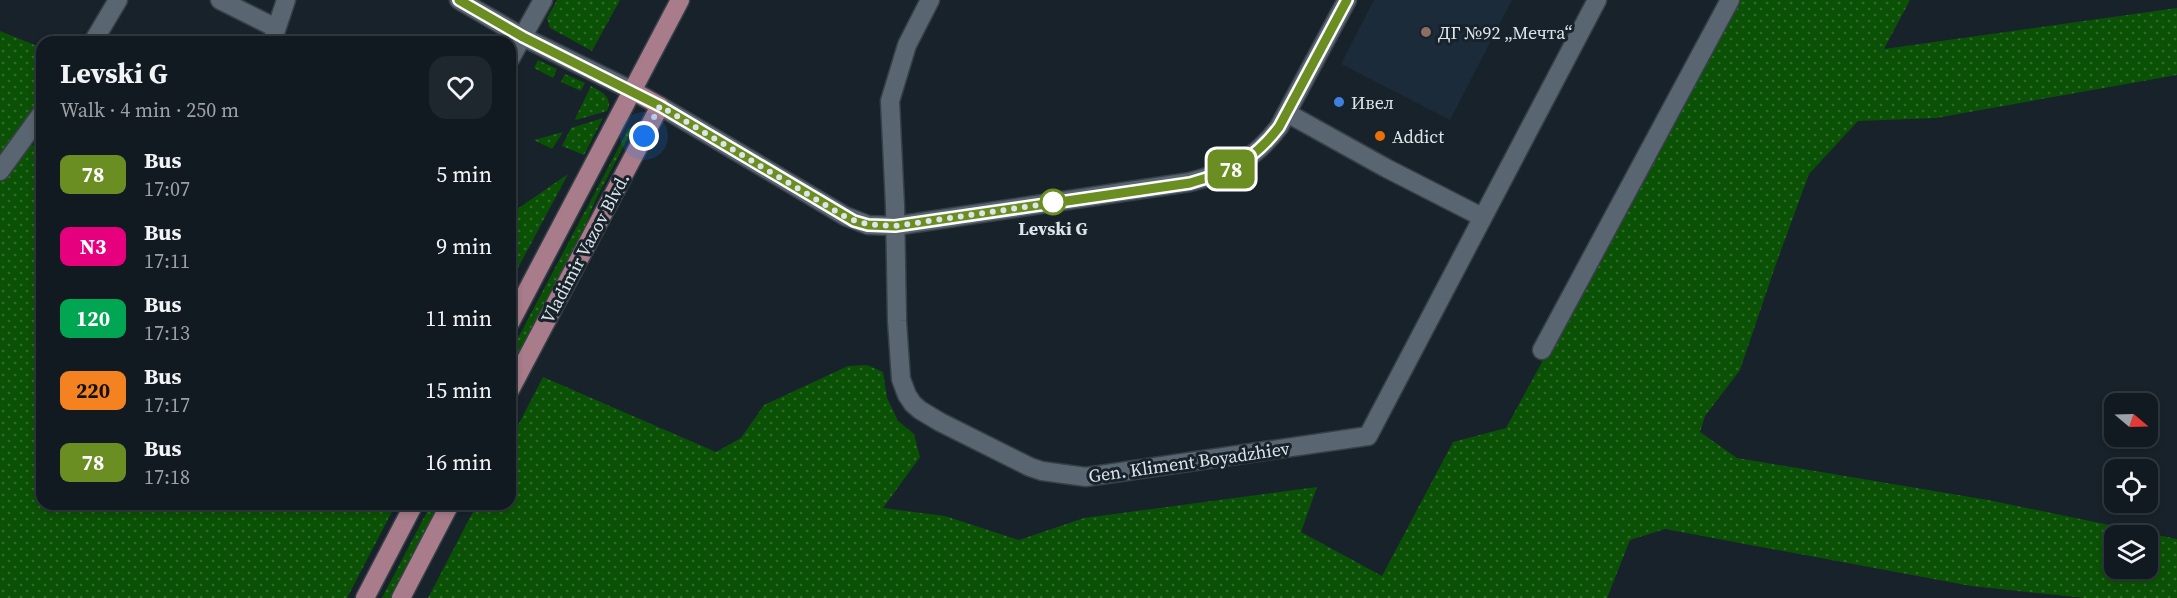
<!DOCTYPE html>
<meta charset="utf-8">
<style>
body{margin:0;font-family:"Source Serif 4",serif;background:#1e272d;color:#f1f3f6;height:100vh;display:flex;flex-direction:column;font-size:22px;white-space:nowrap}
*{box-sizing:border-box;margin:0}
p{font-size:20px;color:#9ca1a5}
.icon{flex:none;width:33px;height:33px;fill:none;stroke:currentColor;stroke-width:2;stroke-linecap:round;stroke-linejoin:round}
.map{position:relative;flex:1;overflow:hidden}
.details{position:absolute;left:36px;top:36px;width:480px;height:474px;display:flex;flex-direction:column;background:#111a20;border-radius:18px;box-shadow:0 3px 9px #0003,0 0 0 2px #30383e}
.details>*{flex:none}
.badge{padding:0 12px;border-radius:9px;font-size:21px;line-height:39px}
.needle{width:39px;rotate:109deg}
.fabs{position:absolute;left:2104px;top:393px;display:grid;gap:12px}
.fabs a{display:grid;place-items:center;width:54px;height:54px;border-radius:12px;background:#111a20;box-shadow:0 3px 9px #0003,0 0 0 2px #30383e;font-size:30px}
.you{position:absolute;width:30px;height:30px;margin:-15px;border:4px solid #fff;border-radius:50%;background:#1a73e8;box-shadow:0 0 0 9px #1a73e833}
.map>.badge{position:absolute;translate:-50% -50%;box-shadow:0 0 0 3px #fff}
.round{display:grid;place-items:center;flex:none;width:63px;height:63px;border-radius:18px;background:#1e272d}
.head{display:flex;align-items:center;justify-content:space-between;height:102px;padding:0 24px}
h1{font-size:28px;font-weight:700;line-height:45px}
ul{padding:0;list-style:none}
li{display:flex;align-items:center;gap:18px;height:72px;padding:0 24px}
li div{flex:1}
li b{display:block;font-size:22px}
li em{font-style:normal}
li .badge{min-width:66px;font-weight:700;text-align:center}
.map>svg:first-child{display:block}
.built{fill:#1b2b39}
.grass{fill:url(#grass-dots);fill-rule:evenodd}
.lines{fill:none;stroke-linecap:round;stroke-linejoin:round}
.minor-casing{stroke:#373f47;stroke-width:21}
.major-casing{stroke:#373f47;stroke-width:21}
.minor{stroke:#596570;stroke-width:18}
.major{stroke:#a87c8a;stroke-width:18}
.line-casing{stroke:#fff;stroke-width:14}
.line{stroke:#6b8e23;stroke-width:9}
.walk{stroke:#dde4ea;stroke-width:6;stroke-dasharray:0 10.8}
.education-dot{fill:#8d6e63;stroke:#17222b;stroke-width:2}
.shop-dot{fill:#3f7fe0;stroke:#17222b;stroke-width:2}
.food-dot{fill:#e8710a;stroke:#17222b;stroke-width:2}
.stop-dot{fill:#fff;stroke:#6b8e23;stroke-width:3}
.labels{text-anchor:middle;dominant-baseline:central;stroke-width:6;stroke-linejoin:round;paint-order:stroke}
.poi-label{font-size:18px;fill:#dde4ea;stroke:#17222b;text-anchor:start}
.stop-label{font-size:18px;font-weight:bold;fill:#dde4ea;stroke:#17222b}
.street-label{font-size:18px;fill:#dde4ea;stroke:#17222b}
</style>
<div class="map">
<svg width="2177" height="598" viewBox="0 0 2177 598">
<defs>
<pattern id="grass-dots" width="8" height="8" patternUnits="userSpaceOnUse" patternTransform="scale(1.5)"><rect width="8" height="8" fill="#0b5105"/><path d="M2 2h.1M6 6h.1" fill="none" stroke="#2e6a2a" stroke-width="1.8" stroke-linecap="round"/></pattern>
</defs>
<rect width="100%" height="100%" fill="#17222b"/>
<path class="built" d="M1374,0H1512L1450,120L1341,64Z"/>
<g class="grass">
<path d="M557,0H620L592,51L550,28L547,18Z"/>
<path d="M1739,0H1910L1884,49L2177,8V75L1936,118L1858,121L1809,174L1776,264L1740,370L1705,416L1700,432L1737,458L1988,500L2177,539V598H2085L1971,586L1665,529L1630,540L1607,598H428L477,504H510V441L543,377L716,452L741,438L764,405L848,366L867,365L883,372L887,398L898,421L914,434L920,457L883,508L945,516L1019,540L1084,518L1317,487L1301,532L1382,576L1453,442L1506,428ZM2115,536H2148V568H2115Z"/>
<path d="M0,31L42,48V106L15,137L42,149V504H396L347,598H0Z"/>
<path d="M538,60L557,69L553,78L534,68Z"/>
<path d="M565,74L585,83L581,91L561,82Z"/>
<path d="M591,86C602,92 614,98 607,111L576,120L575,119Z"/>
<path d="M603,118L584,155L562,146L571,128Z"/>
<path d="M629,128L632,130L595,201L579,242L510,374V353Z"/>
<path d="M563,132L552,149L534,140Z"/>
<path d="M568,174L510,283V214Z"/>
<path d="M431,504H442L393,598H382Z"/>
</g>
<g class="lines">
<g class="minor-casing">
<g id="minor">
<path d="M220,0L276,28"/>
<path d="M459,0L523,37L633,91"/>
<path d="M930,0L907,45L890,101L895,206L897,321L901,379L907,395L913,404L920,410L940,422L1030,467L1042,471L1086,477L1368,436L1597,0"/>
<path d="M93,42L118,0"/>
<path d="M272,42L286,0"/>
<path d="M510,59L543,0"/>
<path d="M660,106L845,216L868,225L895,226L1190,182C1229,172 1254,160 1279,127L1347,0"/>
<path d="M1287,113L1386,168L1482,217"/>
<path d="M0,171L42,113"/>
<path d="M1542,350L1730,0"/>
</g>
</g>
<g class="major-casing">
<g id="major">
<path d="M510,323L680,0"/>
<path d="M510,390L660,106L633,91"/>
<path d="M365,598L414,504"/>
<path d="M401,598L450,504"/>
</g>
</g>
<use href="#minor" class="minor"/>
<use href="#major" class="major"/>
</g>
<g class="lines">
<g class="line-casing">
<path id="line" d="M459,0L523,37L660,106L854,221L868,225L895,226L1190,183C1229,172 1254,160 1279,127L1347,0"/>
</g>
<use href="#line" class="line"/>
<path class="walk" d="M644,136L660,106L844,216C861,225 877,225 895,226L1059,202H1053"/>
</g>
<circle class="education-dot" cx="1426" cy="32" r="6"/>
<circle class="shop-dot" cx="1339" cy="102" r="6"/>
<circle class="food-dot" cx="1380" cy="136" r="6"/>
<circle class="stop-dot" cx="1053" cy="202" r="12"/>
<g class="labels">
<g class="poi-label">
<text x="1438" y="32">ДГ №92 „Мечта“</text>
<text x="1351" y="102">Ивел</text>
<text x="1392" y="136">Addict</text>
</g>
<g class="stop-label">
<text x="1053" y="228">Levski G</text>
</g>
<g class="street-label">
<text transform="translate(585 248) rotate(-62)">Vladimir Vazov Blvd.</text>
<text transform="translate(1189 462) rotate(-8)">Gen. Kliment Boyadzhiev</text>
</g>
</g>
</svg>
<div class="fabs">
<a><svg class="needle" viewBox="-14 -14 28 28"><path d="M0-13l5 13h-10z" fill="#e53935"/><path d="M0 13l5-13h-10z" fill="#9ca1a5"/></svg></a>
<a><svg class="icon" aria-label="locate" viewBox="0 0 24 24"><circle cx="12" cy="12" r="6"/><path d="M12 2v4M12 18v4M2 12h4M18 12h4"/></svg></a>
<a><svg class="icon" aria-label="layers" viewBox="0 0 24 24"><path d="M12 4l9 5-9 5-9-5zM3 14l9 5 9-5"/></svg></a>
</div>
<div class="you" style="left:644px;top:136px"></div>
<b class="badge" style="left:1231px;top:169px;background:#6b8e23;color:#fff">78</b>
<section class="details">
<div class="head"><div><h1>Levski G</h1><p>Walk · 4 min · 250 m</p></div><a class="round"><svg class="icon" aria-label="heart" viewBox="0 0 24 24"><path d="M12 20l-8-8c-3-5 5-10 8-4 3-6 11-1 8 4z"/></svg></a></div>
<ul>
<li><span class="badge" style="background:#6b8e23;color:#fff">78</span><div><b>Bus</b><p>17:07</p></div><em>5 min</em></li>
<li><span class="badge" style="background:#e6007e;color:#fff">N3</span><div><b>Bus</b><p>17:11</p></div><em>9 min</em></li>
<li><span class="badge" style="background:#00a651;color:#fff">120</span><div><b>Bus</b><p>17:13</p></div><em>11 min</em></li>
<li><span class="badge" style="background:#f58220;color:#111">220</span><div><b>Bus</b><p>17:17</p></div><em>15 min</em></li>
<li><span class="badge" style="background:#6b8e23;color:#fff">78</span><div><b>Bus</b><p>17:18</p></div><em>16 min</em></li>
</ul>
</section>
</div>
